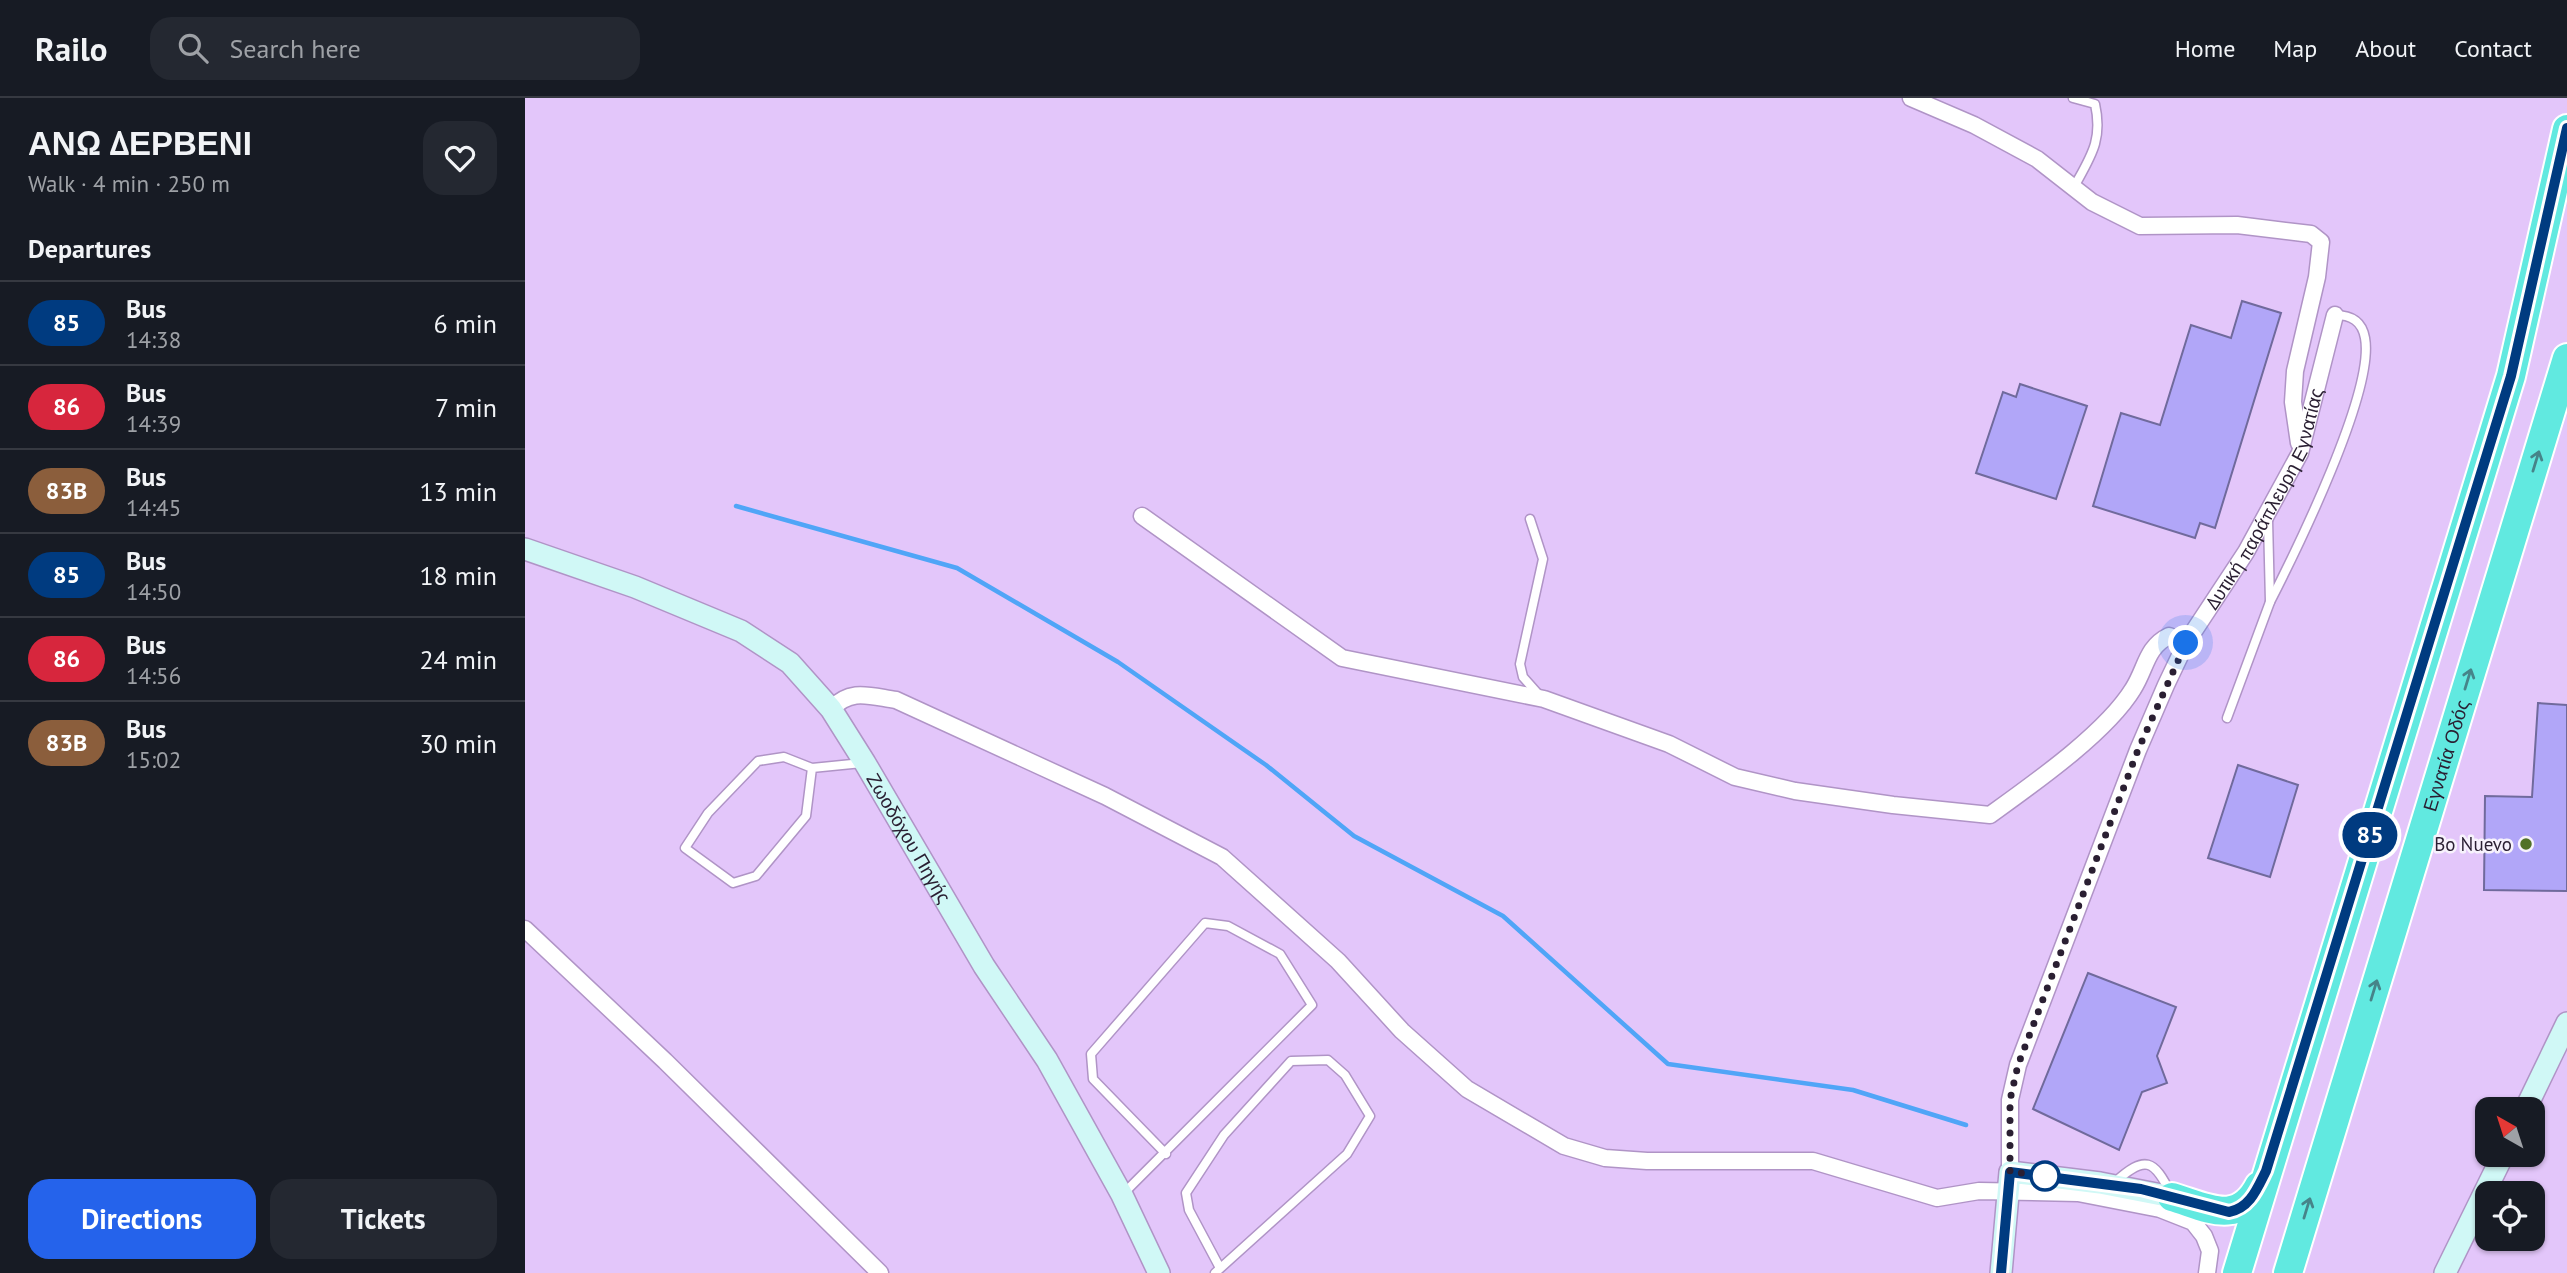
<!DOCTYPE html>
<meta charset="utf-8">
<style>
body{margin:0;font-family:"PT Sans",sans-serif;background:#242831;color:#f1f3f6;height:100vh;display:flex;flex-direction:column;font-size:26px;white-space:nowrap}
*{box-sizing:border-box;margin:0}
p{font-size:23px;color:#9ea1a6}
.icon{flex:none;width:38px;height:38px;fill:none;stroke:currentColor;stroke-width:2;stroke-linecap:round;stroke-linejoin:round}
.map{position:relative;flex:1;overflow:hidden}
.panel{display:flex;flex-direction:column;background:#171b24;width:525px}
.panel>*{flex:none}
.badge{padding:0 14px;border-radius:23px;font-size:24px;line-height:46px}
.needle{width:46px;rotate:321deg}
.controls{position:absolute;left:1950px;top:999px;display:grid;gap:14px}
.controls a{display:grid;place-items:center;width:70px;height:70px;border-radius:14px;background:#171b24;box-shadow:0 2px 5px #0004;font-size:35px}
.you{position:absolute;width:35px;height:35px;margin:-18px;border:5px solid #fff;border-radius:50%;background:#1a73e8;box-shadow:0 0 0 10px #1a73e833}
.map>.badge{position:absolute;translate:-50% -50%;box-shadow:0 0 0 4px #fff}
h2{padding:0 28px;font-size:26px;line-height:63px}
.round{display:grid;place-items:center;flex:none;width:74px;height:74px;border-radius:21px;background:#242831}
.summary{display:flex;align-items:center;justify-content:space-between;height:119px;padding:0 28px}
h1{font-size:33px;font-weight:800;line-height:52px}
.primary-button{display:flex;gap:14px;margin-top:auto;padding:14px 28px}
.primary-button a{flex:1;height:80px;border-radius:21px;background:#2563eb;color:#fff;font-size:28px;font-weight:800;line-height:80px;text-align:center}
.primary-button a+a{background:#242831;color:#f1f3f6}
ul{padding:0;list-style:none}
li{display:flex;align-items:center;gap:21px;height:84px;padding:0 28px;border-top:2px solid #363941}
li div{flex:1}
li b{display:block;font-size:26px}
li em{font-style:normal}
li .badge{min-width:77px;font-weight:700;text-align:center}
header{display:flex;align-items:center;gap:42px;box-sizing:border-box;height:98px;padding:0 35px;background:#171b24;border-bottom:2px solid #363941}
header strong{font-size:33px}
nav{display:flex;gap:38px;margin-inline-start:auto;font-size:24px}
.search{width:490px;height:63px;background:#242831;display:flex;align-items:center;gap:18px;box-sizing:border-box;padding:0 24px;border-radius:21px;color:#9ea1a6;font-size:26px}
main{display:flex;flex:1;min-height:0}
.map>svg:first-child{display:block}
.lines{fill:none;stroke-linecap:round;stroke-linejoin:round}
.stream{stroke:#50a5f7;stroke-width:4.5}
.building{fill:#b1a6f8;stroke:#706a9c;stroke-width:2}
.lane-casing{stroke:#b094c6;stroke-width:11}
.street-casing{stroke:#b094c6;stroke-width:19}
.secondary-casing{stroke:#b094c6;stroke-width:24}
.highway-casing{stroke:#fff;stroke-width:32}
.lane{stroke:#fff;stroke-width:8}
.street{stroke:#fff;stroke-width:16}
.secondary{stroke:#d0f8f6;stroke-width:21}
.highway{stroke:#61e9e0;stroke-width:28}
.oneway{stroke:#468489}
.line-casing{stroke:#fff;stroke-width:16}
.line{stroke:#003b80;stroke-width:10}
.walk{stroke:#2a1f32;stroke-width:7;stroke-dasharray:0 12.6}
.poi-dot{fill:#517127;stroke:#f7f2fc;stroke-width:2.5}
.stop-dot{fill:#fff;stroke:#003b80;stroke-width:3.5}
.labels{text-anchor:middle;dominant-baseline:central;stroke-width:5;stroke-linejoin:round;paint-order:stroke}
.street-label{font-size:19px;fill:#2a1f32;stroke:#f7f2fc}
.poi-label{font-size:19px;fill:#2a1f32;stroke:#f7f2fc;text-anchor:end}
</style>
<header>
<strong>Railo</strong>
<div class="search"><svg class="icon" aria-label="search" viewBox="0 0 24 24"><circle cx="10" cy="10" r="6"/><path d="M15 15l6 6"/></svg>Search here</div>
<nav><a>Home</a><a>Map</a><a>About</a><a>Contact</a></nav>
</header>
<main>
<section class="panel">
<div class="summary"><div><h1>ΑΝΩ ΔΕΡΒΕΝΙ</h1><p>Walk · 4 min · 250 m</p></div><a class="round"><svg class="icon" aria-label="heart" viewBox="0 0 24 24"><path d="M12 20l-8-8c-3-5 5-10 8-4 3-6 11-1 8 4z"/></svg></a></div>
<h2>Departures</h2>
<ul>
<li><span class="badge" style="background:#003b80;color:#fff">85</span><div><b>Bus</b><p>14:38</p></div><em>6 min</em></li>
<li><span class="badge" style="background:#d7263d;color:#fff">86</span><div><b>Bus</b><p>14:39</p></div><em>7 min</em></li>
<li><span class="badge" style="background:#8b5e3c;color:#fff">83B</span><div><b>Bus</b><p>14:45</p></div><em>13 min</em></li>
<li><span class="badge" style="background:#003b80;color:#fff">85</span><div><b>Bus</b><p>14:50</p></div><em>18 min</em></li>
<li><span class="badge" style="background:#d7263d;color:#fff">86</span><div><b>Bus</b><p>14:56</p></div><em>24 min</em></li>
<li><span class="badge" style="background:#8b5e3c;color:#fff">83B</span><div><b>Bus</b><p>15:02</p></div><em>30 min</em></li>
</ul>
<div class="primary-button"><a>Directions</a><a>Tickets</a></div>
</section>
<div class="map">
<svg width="2042" height="1175" viewBox="0 0 2042 1175">
<rect width="100%" height="100%" fill="#e3c6fa"/>
<g class="lines">
<path class="stream" d="M211,408L432,470L593,564L741,667L829,738L978,818L1143,966L1328,992L1441,1027"/>
</g>
<g class="building">
<path d="M1717,203L1756,215L1690,430L1675,425L1670,440L1568,408L1596,315L1635,327L1666,227L1706,240Z"/>
<path d="M1495,286L1562,308L1531,401L1451,375L1478,294L1491,299Z"/>
<path d="M2013,605L2042,607V793L1959,792L1960,698L2007,699Z"/>
<path d="M1713,667L1773,687L1745,779L1683,760Z"/>
<path d="M1563,875L1651,909L1632,958L1642,985L1617,994L1594,1052L1508,1011Z"/>
</g>
<g class="lines">
<g class="lane-casing">
<g id="lane">
<path d="M1548,0L1570,6C1578,42 1566,58 1549,89"/>
<path d="M1005,421L1018,461L995,566L998,579L1014,597"/>
<path d="M1745,504C1771,453 1850,293 1840,240C1837,223 1826,217 1810,217"/>
<path d="M1702,620L1745,504L1743,422"/>
<path d="M287,670L281,718L231,778L208,785L160,750L183,715L233,663L259,659L287,670L337,665"/>
<path d="M1590,1084C1620,1057 1629,1061 1646,1096"/>
<path d="M599,1095L787,907L755,856L703,828L680,825L566,956L568,981L641,1056"/>
<path d="M690,1175L822,1056L845,1018L820,977L803,962L766,963L699,1037L661,1095L664,1112L695,1170"/>
</g>
</g>
<g class="street-casing">
<g id="street">
<path d="M1386,0L1449,27L1512,61L1567,104L1615,128L1712,127L1786,136L1796,144L1792,179L1770,273L1768,304L1774,345"/>
<path d="M617,418L817,560L1019,601L1144,646L1210,679L1270,693L1368,707L1465,717C1508,686 1581,635 1608,591C1621,571 1621,549 1644,538L1661,545"/>
<path d="M306,611C326,590 344,598 371,602L580,698L697,759L813,863L877,933L942,991L1039,1048L1080,1060L1122,1063H1288L1412,1100L1454,1093L1553,1095L1635,1111L1668,1124L1679,1138L1685,1153L1682,1175"/>
<path d="M0,831L140,963L355,1175"/>
<path id="s1" d="M1485,1074V1002L1493,967L1613,652L1641,587L1661,545L1721,454L1775,355L1810,217"/>
</g>
</g>
<g class="secondary-casing">
<g id="secondary">
<path id="s2" d="M0,451L110,489L216,533L265,565L306,611L340,665L459,868L522,962L597,1097L634,1175"/>
<path d="M2000,1012L2042,925"/>
<path d="M1476,1175L1485,1074L1575,1085L1647,1099"/>
<path d="M1920,1175L1978,1057"/>
</g>
</g>
<g class="highway-casing">
<g id="highway">
<path d="M1647,1099C1681,1109 1713,1129 1734,1088"/>
<path d="M1712,1175L1986,278L2042,31"/>
<path id="s3" d="M1763,1175L2042,260"/>
</g>
</g>
<use href="#lane" class="lane"/>
<use href="#street" class="street"/>
<use href="#secondary" class="secondary"/>
<use href="#highway" class="highway"/>
</g>
<defs><path id="oneway-shaft" d="M-6 0H5M1.5-3L5.5 0L1.5 3" fill="none" stroke-width="1.6" stroke-linecap="round" stroke-linejoin="round" transform="scale(1.75)"/></defs>
<g class="oneway">
<use href="#oneway-shaft" transform="translate(2011 363) rotate(-73)"/>
<use href="#oneway-shaft" transform="translate(1943 581) rotate(-73)"/>
<use href="#oneway-shaft" transform="translate(1849 892) rotate(-73)"/>
<use href="#oneway-shaft" transform="translate(1782 1110) rotate(-73)"/>
</g>
<g class="lines">
<g class="line-casing">
<path id="line" d="M1476,1175L1485,1074L1616,1091L1704,1114C1725,1110 1732,1091 1741,1073L1986,278L2042,30"/>
</g>
<use href="#line" class="line"/>
<path class="walk" d="M1520,1078H1527L1485,1074V1002L1493,967L1613,652L1661,545"/>
</g>
<circle class="poi-dot" cx="2001" cy="746" r="7"/>
<circle class="stop-dot" cx="1520" cy="1078" r="14"/>
<g class="labels">
<g class="street-label">
<text stroke="none"><textPath href="#s1" startOffset="728">Δυτική παράπλευρη Εγνατίας</textPath></text>
<text stroke="none"><textPath href="#s3" startOffset="541">Εγνατία Οδός</textPath></text>
<text stroke="none"><textPath href="#s2" startOffset="502">Ζωοδόχου Πηγής</textPath></text>
</g>
<g class="poi-label">
<text x="1987" y="746">Bo Nuevo</text>
</g>
</g>
</svg>
<div class="controls">
<a><svg class="needle" viewBox="-14 -14 28 28"><path d="M0-13l5 13h-10z" fill="#e53935"/><path d="M0 13l5-13h-10z" fill="#9ea1a6"/></svg></a>
<a><svg class="icon" aria-label="locate" viewBox="0 0 24 24"><circle cx="12" cy="12" r="6"/><path d="M12 2v4M12 18v4M2 12h4M18 12h4"/></svg></a>
</div>
<div class="you" style="left:1661px;top:545px"></div>
<b class="badge" style="left:1845px;top:737px;background:#003b80;color:#fff">85</b>
</div>
</main>
